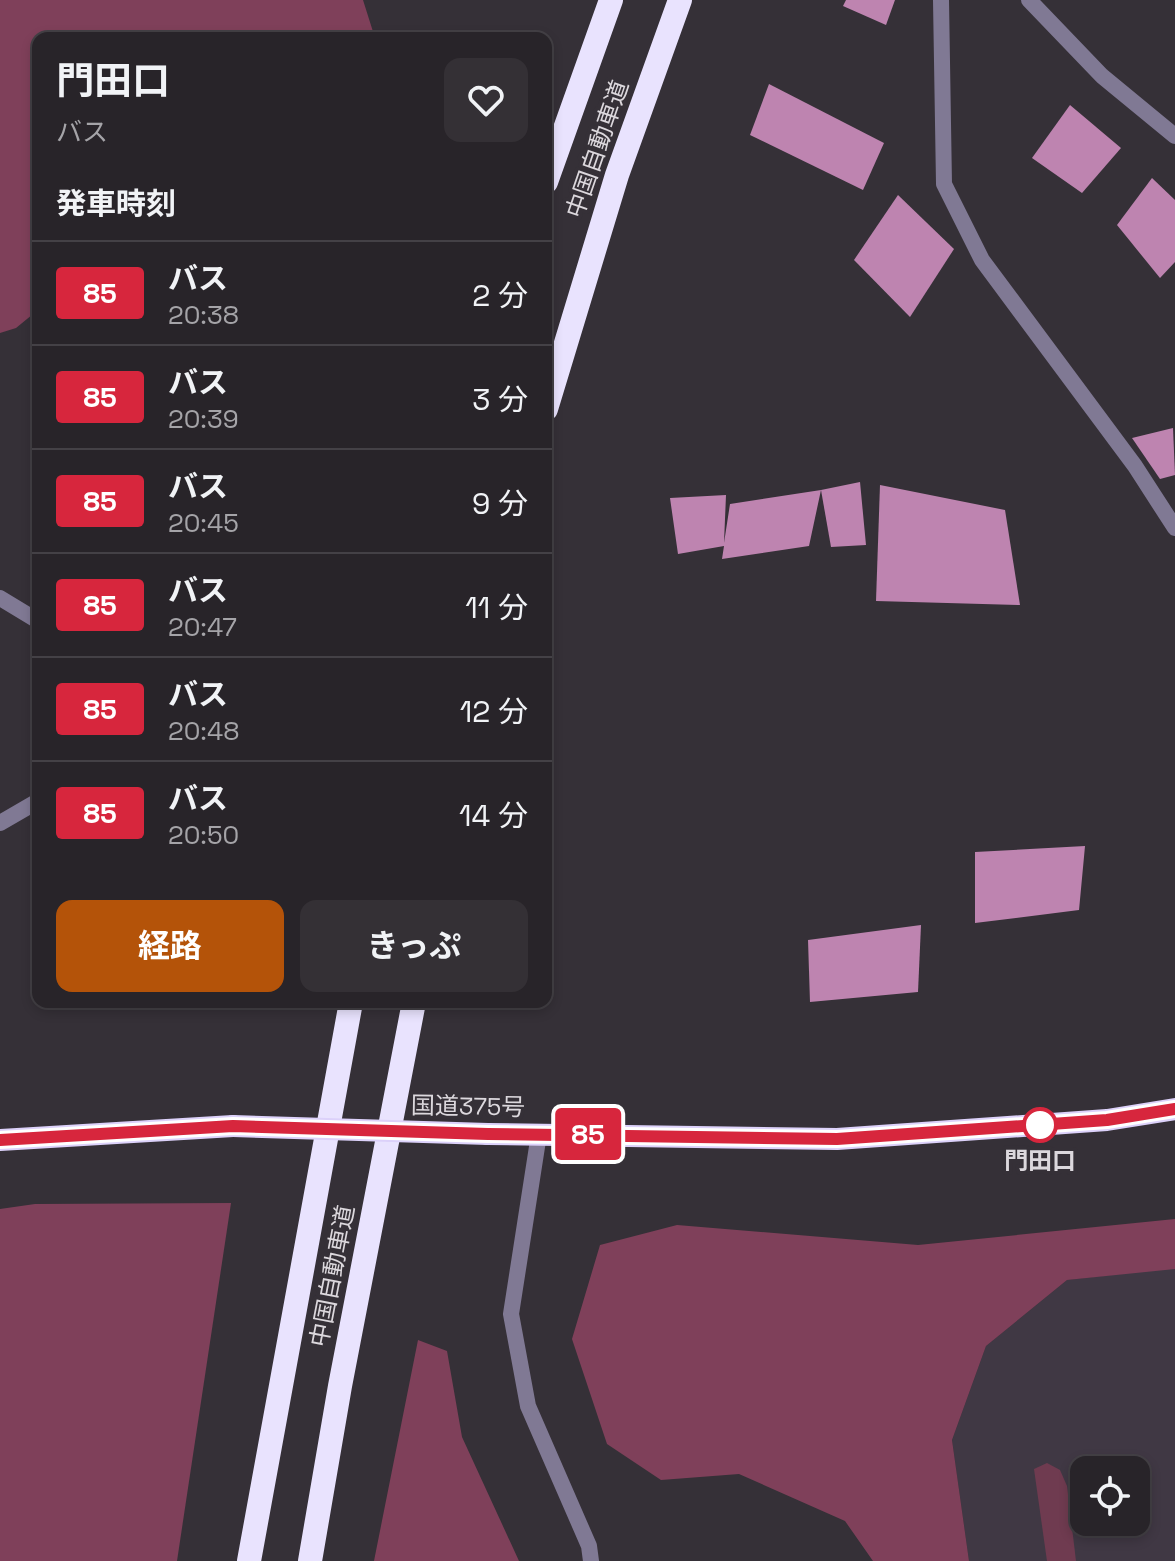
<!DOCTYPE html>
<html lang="ja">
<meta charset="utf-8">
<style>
body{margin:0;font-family:"Space Grotesk","Noto Sans JP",sans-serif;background:#343035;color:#f1f3f6;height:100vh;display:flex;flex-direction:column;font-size:30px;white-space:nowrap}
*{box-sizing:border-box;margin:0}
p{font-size:26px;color:#a5a4a8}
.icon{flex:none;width:44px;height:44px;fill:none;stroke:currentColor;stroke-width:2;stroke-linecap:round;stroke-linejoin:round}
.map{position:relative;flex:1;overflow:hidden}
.sheet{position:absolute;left:32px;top:32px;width:520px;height:976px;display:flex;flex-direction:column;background:#282429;border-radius:16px;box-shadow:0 4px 12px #0003,0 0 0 2px #444146}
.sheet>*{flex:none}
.badge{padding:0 16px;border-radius:6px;font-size:28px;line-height:52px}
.fabs{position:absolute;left:1070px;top:1456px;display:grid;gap:16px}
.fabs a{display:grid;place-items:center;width:80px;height:80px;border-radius:16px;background:#282429;box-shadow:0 4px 12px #0003,0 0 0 2px #444146;font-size:40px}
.map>.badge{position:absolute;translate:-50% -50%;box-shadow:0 0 0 4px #fff}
h2{padding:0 24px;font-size:30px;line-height:72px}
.round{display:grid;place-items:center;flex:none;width:84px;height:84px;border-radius:16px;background:#343035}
.headline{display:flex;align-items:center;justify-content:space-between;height:136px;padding:0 24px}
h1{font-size:38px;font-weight:700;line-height:60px}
.primary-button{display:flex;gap:16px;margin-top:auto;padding:16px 24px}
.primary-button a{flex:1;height:92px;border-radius:16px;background:#b45309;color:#fff;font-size:32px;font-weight:700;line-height:92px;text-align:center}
.primary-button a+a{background:#343035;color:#f1f3f6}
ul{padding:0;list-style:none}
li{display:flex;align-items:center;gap:24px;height:104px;padding:0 24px;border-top:2px solid #444146}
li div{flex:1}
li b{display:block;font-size:30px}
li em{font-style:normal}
li .badge{min-width:88px;font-weight:700;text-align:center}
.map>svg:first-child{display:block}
.built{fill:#403844;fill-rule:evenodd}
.green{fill:#6f3b50}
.forest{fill:#7f405a}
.building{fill:#be84b0}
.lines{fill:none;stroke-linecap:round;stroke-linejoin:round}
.service{stroke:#807994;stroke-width:16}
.minor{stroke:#807994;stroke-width:16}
.tertiary{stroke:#807994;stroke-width:16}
.trunk{stroke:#dcd1fa;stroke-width:22}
.motorway{stroke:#e9e3fe;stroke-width:24}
.trunk-bridge{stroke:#dcd1fa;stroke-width:22}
.line-casing{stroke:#fff;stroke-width:18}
.line{stroke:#d7263d;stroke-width:12}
.stop-dot{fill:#fff;stroke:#d7263d;stroke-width:4}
.labels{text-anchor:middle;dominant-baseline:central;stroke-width:8;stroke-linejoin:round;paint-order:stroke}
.street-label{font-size:24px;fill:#dcd8dd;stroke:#353037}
.stop-label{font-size:24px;font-weight:bold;fill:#dcd8dd;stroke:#353037}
</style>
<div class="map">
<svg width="1175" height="1561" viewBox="0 0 1175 1561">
<rect width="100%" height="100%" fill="#353037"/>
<path class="built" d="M1172,1268L1175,1269V1561H969L952,1440L986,1346L1067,1280ZM1084,1470H1136V1522H1084Z"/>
<path class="green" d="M1047,1463L1060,1470L1067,1486L1076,1561H1047L1034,1469Z"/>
<g class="forest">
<path d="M0,0H363L375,38H38V310L16,328L0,333Z"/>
<path d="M231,1203L177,1561H0V1209L35,1204Z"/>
<path d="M1175,1219V1269L1067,1280L986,1346L952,1440L969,1561H873L845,1521L739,1474L661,1480L607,1444L572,1339L600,1245L677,1225L918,1245Z"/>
<path d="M418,1340L447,1351L462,1437L519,1561H374Z"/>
</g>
<g class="building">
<path d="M846,0H895L886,25L843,6Z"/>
<path d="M769,84L884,143L863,190L750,135Z"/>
<path d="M1070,105L1121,148L1082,193L1032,158Z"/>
<path d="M1152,178L1175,200V262L1160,278L1117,225Z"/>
<path d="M898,195L954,249L910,317L854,260Z"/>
<path d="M1173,428L1175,475L1160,479L1132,438Z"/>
<path d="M860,482L866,545L831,547L821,490Z"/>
<path d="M880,485L1005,510L1020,605L876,601Z"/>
<path d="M821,490L809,546L722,559L724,546L678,554L670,498L726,495L724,543L730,504Z"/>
<path d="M1085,846L1079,910L975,923V852Z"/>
<path d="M921,925L918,992L810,1002L808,940Z"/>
</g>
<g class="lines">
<g class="service">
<path d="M0,598L38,621"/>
<path d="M0,823L38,801"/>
</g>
<g class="minor">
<path d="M941,0L944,184L982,260L1135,466L1175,528"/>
<path d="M539,1134L511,1314L528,1406L589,1546L591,1561"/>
</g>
<path class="tertiary" d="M1029,0L1102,76L1175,136"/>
<g class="trunk">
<path d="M488,1134L837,1139L1107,1120L1175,1109"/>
<path d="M0,1140L233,1126"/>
</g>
<g class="motorway">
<path d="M546,182L611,0"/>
<path d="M546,409L617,175L680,0"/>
<path d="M249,1561L351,1002"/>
<path d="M310,1561L340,1386L414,1002"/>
</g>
<path class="trunk-bridge" d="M233,1126L488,1134"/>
</g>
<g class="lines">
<g class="line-casing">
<path id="line" d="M0,1140L233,1126L488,1134L837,1139L1107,1120L1175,1109"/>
</g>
<use href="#line" class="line"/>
</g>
<circle class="stop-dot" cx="1040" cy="1125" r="16"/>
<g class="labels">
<g class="street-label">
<text transform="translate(597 149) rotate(-71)">中国自動車道</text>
<text transform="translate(468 1106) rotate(1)">国道375号</text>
<text transform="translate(332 1276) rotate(-79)">中国自動車道</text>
</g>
<g class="stop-label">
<text x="1040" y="1160">門田口</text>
</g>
</g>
</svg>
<div class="fabs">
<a><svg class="icon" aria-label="locate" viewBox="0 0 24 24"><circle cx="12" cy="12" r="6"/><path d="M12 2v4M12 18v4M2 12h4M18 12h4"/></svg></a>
</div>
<b class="badge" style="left:588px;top:1134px;background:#d7263d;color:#fff">85</b>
<section class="sheet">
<div class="headline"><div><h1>門田口</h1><p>バス</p></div><a class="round"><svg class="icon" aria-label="heart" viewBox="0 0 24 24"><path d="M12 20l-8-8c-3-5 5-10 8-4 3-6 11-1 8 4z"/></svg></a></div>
<h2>発車時刻</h2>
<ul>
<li><span class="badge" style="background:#d7263d;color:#fff">85</span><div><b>バス</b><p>20:38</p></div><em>2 分</em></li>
<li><span class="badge" style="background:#d7263d;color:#fff">85</span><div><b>バス</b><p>20:39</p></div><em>3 分</em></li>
<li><span class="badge" style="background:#d7263d;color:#fff">85</span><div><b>バス</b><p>20:45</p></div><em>9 分</em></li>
<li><span class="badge" style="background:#d7263d;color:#fff">85</span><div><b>バス</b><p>20:47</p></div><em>11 分</em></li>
<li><span class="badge" style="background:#d7263d;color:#fff">85</span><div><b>バス</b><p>20:48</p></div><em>12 分</em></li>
<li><span class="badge" style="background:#d7263d;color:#fff">85</span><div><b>バス</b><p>20:50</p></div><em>14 分</em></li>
</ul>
<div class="primary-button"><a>経路</a><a>きっぷ</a></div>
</section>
</div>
